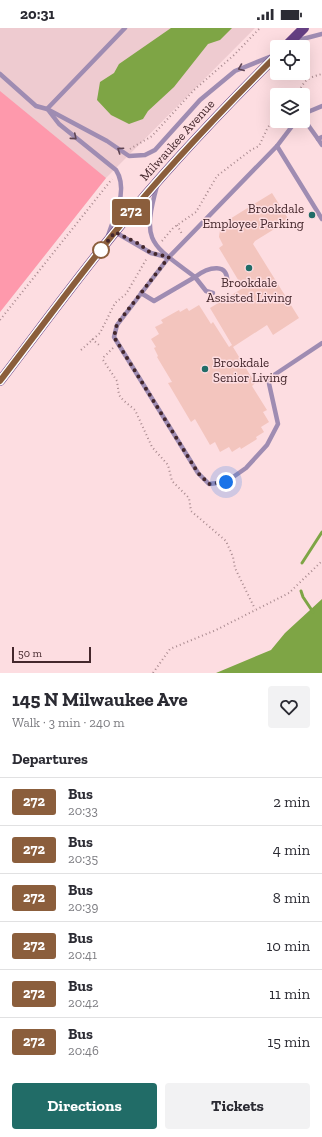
<!DOCTYPE html>
<meta charset="utf-8">
<style>
body{margin:0;font-family:"Zilla Slab",serif;background:#f2f2f3;color:#2b2b33;height:100vh;display:flex;flex-direction:column;font-size:15px;white-space:nowrap}
*{box-sizing:border-box;margin:0}
p{font-size:13px;color:#7c7c81}
.icon{flex:none;width:22px;height:22px;fill:none;stroke:currentColor;stroke-width:2;stroke-linecap:round;stroke-linejoin:round}
.map{position:relative;height:645px;overflow:hidden}
.drawer{display:flex;flex-direction:column;background:#fff;flex:1}
.drawer>*{flex:none}
.badge{padding:0 8px;border-radius:3px;font-size:14px;line-height:26px}
.tools{position:absolute;left:270px;top:12px;display:grid;gap:8px}
.tools a{display:grid;place-items:center;width:40px;height:40px;border-radius:4px;background:#fff;box-shadow:0 4px 16px #0002;font-size:20px}
.scale{position:absolute;left:12px;bottom:10px;width:79px;box-sizing:border-box;padding-left:4px;border:2px solid #44272c;border-top:0;font-size:11px;line-height:14px;white-space:nowrap;color:#44272c;-webkit-text-stroke:3px #fddde1;paint-order:stroke}
.you{position:absolute;width:20px;height:20px;margin:-10px;border:3px solid #fff;border-radius:50%;background:#1a73e8;box-shadow:0 0 0 6px #1a73e833}
.map>.badge{position:absolute;translate:-50% -50%;box-shadow:0 0 0 2px #fff}
h2{padding:0 12px;font-size:15px;line-height:36px}
.round{display:grid;place-items:center;flex:none;width:42px;height:42px;border-radius:4px;background:#f2f2f3}
.overview{display:flex;align-items:center;justify-content:space-between;height:68px;padding:0 12px}
h1{font-size:19px;font-weight:700;line-height:30px}
.action{display:flex;gap:8px;margin-top:auto;padding:8px 12px}
.action a{flex:1;height:46px;border-radius:4px;background:#216c67;color:#fff;font-size:16px;font-weight:700;line-height:46px;text-align:center}
.action a+a{background:#f2f2f3;color:#2b2b33}
ul{padding:0;list-style:none}
li{display:flex;align-items:center;gap:12px;height:48px;padding:0 12px;border-top:1px solid #e1e1e2}
li div{flex:1}
li b{display:block;font-size:15px}
li em{font-style:normal}
li .badge{min-width:44px;font-weight:700;text-align:center}
.status{display:flex;justify-content:space-between;align-items:center;height:28px;padding:0 20px;background:#fff;direction:ltr}
.status svg{height:11px;fill:currentColor}
.map>svg:first-child{display:block}
.built{fill:#eecbd0}
.green{fill:#fe99ac}
.water{fill:#7ea545}
.lines{fill:none;stroke-linecap:round;stroke-linejoin:round}
.stream{stroke:#7ea545;stroke-width:3}
.building{fill:#f3c5be}
.path{stroke:#a98a8f;stroke-width:2;stroke-dasharray:1 3;stroke-linecap:butt}
.lane{stroke:#9f8cb2;stroke-width:4.5}
.primary{stroke:#653f83;stroke-width:10}
.oneway{stroke:#5f4554}
.line-casing{stroke:#fff;stroke-width:9}
.line{stroke:#8b5e3c;stroke-width:6}
.walk{stroke:#44272c;stroke-width:4;stroke-dasharray:0 7.2}
.poi-dot{fill:#216c67;stroke:#fddde1;stroke-width:1.5}
.stop-dot{fill:#fff;stroke:#8b5e3c;stroke-width:2}
.labels{text-anchor:middle;dominant-baseline:central;stroke-width:3;stroke-linejoin:round;paint-order:stroke}
.street-label{font-size:13px;fill:#44272c;stroke:#fddde1}
.poi-label{font-size:13px;fill:#44272c;stroke:#fddde1;text-anchor:end}
</style>
<div class="status"><b>20:31</b><svg viewBox="0 0 49 12"><path d="M0 12V9h3v3zM5 12V6h3v6zM10 12V3h3v9zM15 12V0h3v12zM26 1h20v11H26zM47 4h2v5h-2z"/></svg></div>
<div class="map">
<svg width="322" height="645" viewBox="0 0 322 645">
<rect width="100%" height="100%" fill="#fddde1"/>
<path class="built" d="M0,0H255L106,150L0,284Z"/>
<path class="green" d="M0,63L106,150L0,284Z"/>
<g class="water">
<path d="M171,0H232L220,12L208,16L174,59L148,83L143,91L129,96L111,87L97,72L100,54L114,45L119,36Z"/>
<path d="M322,571V645H216L271,622L285,605Z"/>
</g>
<g class="lines">
<g class="stream">
<path d="M302,535L322,504"/>
<path d="M301,563L303,569L313,584"/>
</g>
</g>
<path class="building" d="M272,165L289,192L255,213L253,216L299,290L273,307L267,297L233,319L255,355L252,358L267,382L263,384L269,394L261,399L264,404L256,409L257,411L241,421L240,419L232,424L229,419L220,424L215,414L210,417L195,391L191,394L168,355L172,354L157,329L158,328L154,320L156,319L151,311L159,306L155,299L163,295L161,292L179,282L180,284L187,280L189,283L199,277L211,296L213,294L229,319L232,317L210,280L243,260L219,220L223,217L219,209L220,202L228,197L225,194Z"/>
<g class="lines">
<g class="path">
<path d="M297,67C304,53 306,50 322,46"/>
<path d="M130,121L152,108L194,62L234,27L260,0"/>
<path d="M177,197L182,206"/>
<path d="M162,213L173,200L196,184L217,148L251,122L259,118L268,99L277,90"/>
<path d="M0,292L112,151"/>
<path d="M92,311L99,317"/>
<path d="M113,320L104,329L103,332L117,353L119,367L123,372L135,382L152,419L168,437L172,453L189,470L191,483L226,513L233,529L235,540L255,581"/>
<path d="M81,322L100,305L115,275L126,266L147,230"/>
<path d="M153,645L170,621L216,602L289,565L322,533"/>
</g>
<g class="lane">
<path d="M295,13L322,6"/>
<path d="M0,46L36,78L47,81L107,113L129,128L145,127L155,122L200,72L235,43L272,28"/>
<path d="M47,81L125,0"/>
<path d="M49,83L59,96L116,142C129,162 114,188 108,208"/>
<path d="M303,86L322,78"/>
<path d="M303,90L318,111L322,109"/>
<path d="M318,111L322,117"/>
<path d="M277,118L296,93"/>
<path d="M157,158C141,215 151,216 195,249C208,239 230,233 227,257"/>
<path d="M322,191L277,118L169,229L117,297L114,309L198,445L209,456L226,454L246,440L267,417L278,396L268,351L322,315"/>
<path d="M115,204L151,225L167,229"/>
<path d="M141,265L154,273L195,249L206,263L213,265"/>
</g>
<g class="primary">
<path d="M285,19L304,0"/>
<path d="M0,353C40,301 78,249 119,199C168,138 222,82 277,27"/>
</g>
</g>
<defs><path id="oneway-chevron" d="M-2-3.5L2.5 0L-2 3.5" fill="none" stroke-width="1.6" stroke-linecap="round" stroke-linejoin="round"/></defs>
<g class="oneway">
<use href="#oneway-chevron" transform="translate(241 40) rotate(158)"/>
<use href="#oneway-chevron" transform="translate(74 109) rotate(40)"/>
<use href="#oneway-chevron" transform="translate(120 122) rotate(-146)"/>
</g>
<g class="lines">
<g class="line-casing">
<path id="line" d="M0,353C40,301 78,249 119,199C168,138 222,82 277,27"/>
</g>
<use href="#line" class="line"/>
<path class="walk" d="M101,222L100,223L115,204L139,216L151,225L169,229L117,296L114,309L198,445L209,456L226,454"/>
</g>
<g class="poi-dot">
<circle cx="312" cy="187" r="4"/>
<circle cx="249" cy="240" r="4"/>
<circle cx="205" cy="341" r="4"/>
</g>
<circle class="stop-dot" cx="101" cy="222" r="8"/>
<g class="labels">
<g class="street-label">
<text transform="translate(177 112) rotate(-48)">Milwaukee Avenue</text>
</g>
<g class="poi-label">
<text x="304" y="180">Brookdale<tspan x="304" dy="15">Employee Parking</tspan></text>
<text x="249" y="254" text-anchor="middle">Brookdale<tspan x="249" dy="15">Assisted Living</tspan></text>
<text x="213" y="334" text-anchor="start">Brookdale<tspan x="213" dy="15">Senior Living</tspan></text>
</g>
</g>
</svg>
<div class="tools">
<a><svg class="icon" aria-label="locate" viewBox="0 0 24 24"><circle cx="12" cy="12" r="6"/><path d="M12 2v4M12 18v4M2 12h4M18 12h4"/></svg></a>
<a><svg class="icon" aria-label="layers" viewBox="0 0 24 24"><path d="M12 4l9 5-9 5-9-5zM3 14l9 5 9-5"/></svg></a>
</div>
<div class="scale">50 m</div>
<div class="you" style="left:226px;top:454px"></div>
<b class="badge" style="left:131px;top:184px;background:#8b5e3c;color:#fff">272</b>
</div>
<section class="drawer">
<div class="overview"><div><h1>145 N Milwaukee Ave</h1><p>Walk · 3 min · 240 m</p></div><a class="round"><svg class="icon" aria-label="heart" viewBox="0 0 24 24"><path d="M12 20l-8-8c-3-5 5-10 8-4 3-6 11-1 8 4z"/></svg></a></div>
<h2>Departures</h2>
<ul>
<li><span class="badge" style="background:#8b5e3c;color:#fff">272</span><div><b>Bus</b><p>20:33</p></div><em>2 min</em></li>
<li><span class="badge" style="background:#8b5e3c;color:#fff">272</span><div><b>Bus</b><p>20:35</p></div><em>4 min</em></li>
<li><span class="badge" style="background:#8b5e3c;color:#fff">272</span><div><b>Bus</b><p>20:39</p></div><em>8 min</em></li>
<li><span class="badge" style="background:#8b5e3c;color:#fff">272</span><div><b>Bus</b><p>20:41</p></div><em>10 min</em></li>
<li><span class="badge" style="background:#8b5e3c;color:#fff">272</span><div><b>Bus</b><p>20:42</p></div><em>11 min</em></li>
<li><span class="badge" style="background:#8b5e3c;color:#fff">272</span><div><b>Bus</b><p>20:46</p></div><em>15 min</em></li>
</ul>
<div class="action"><a>Directions</a><a>Tickets</a></div>
</section>
